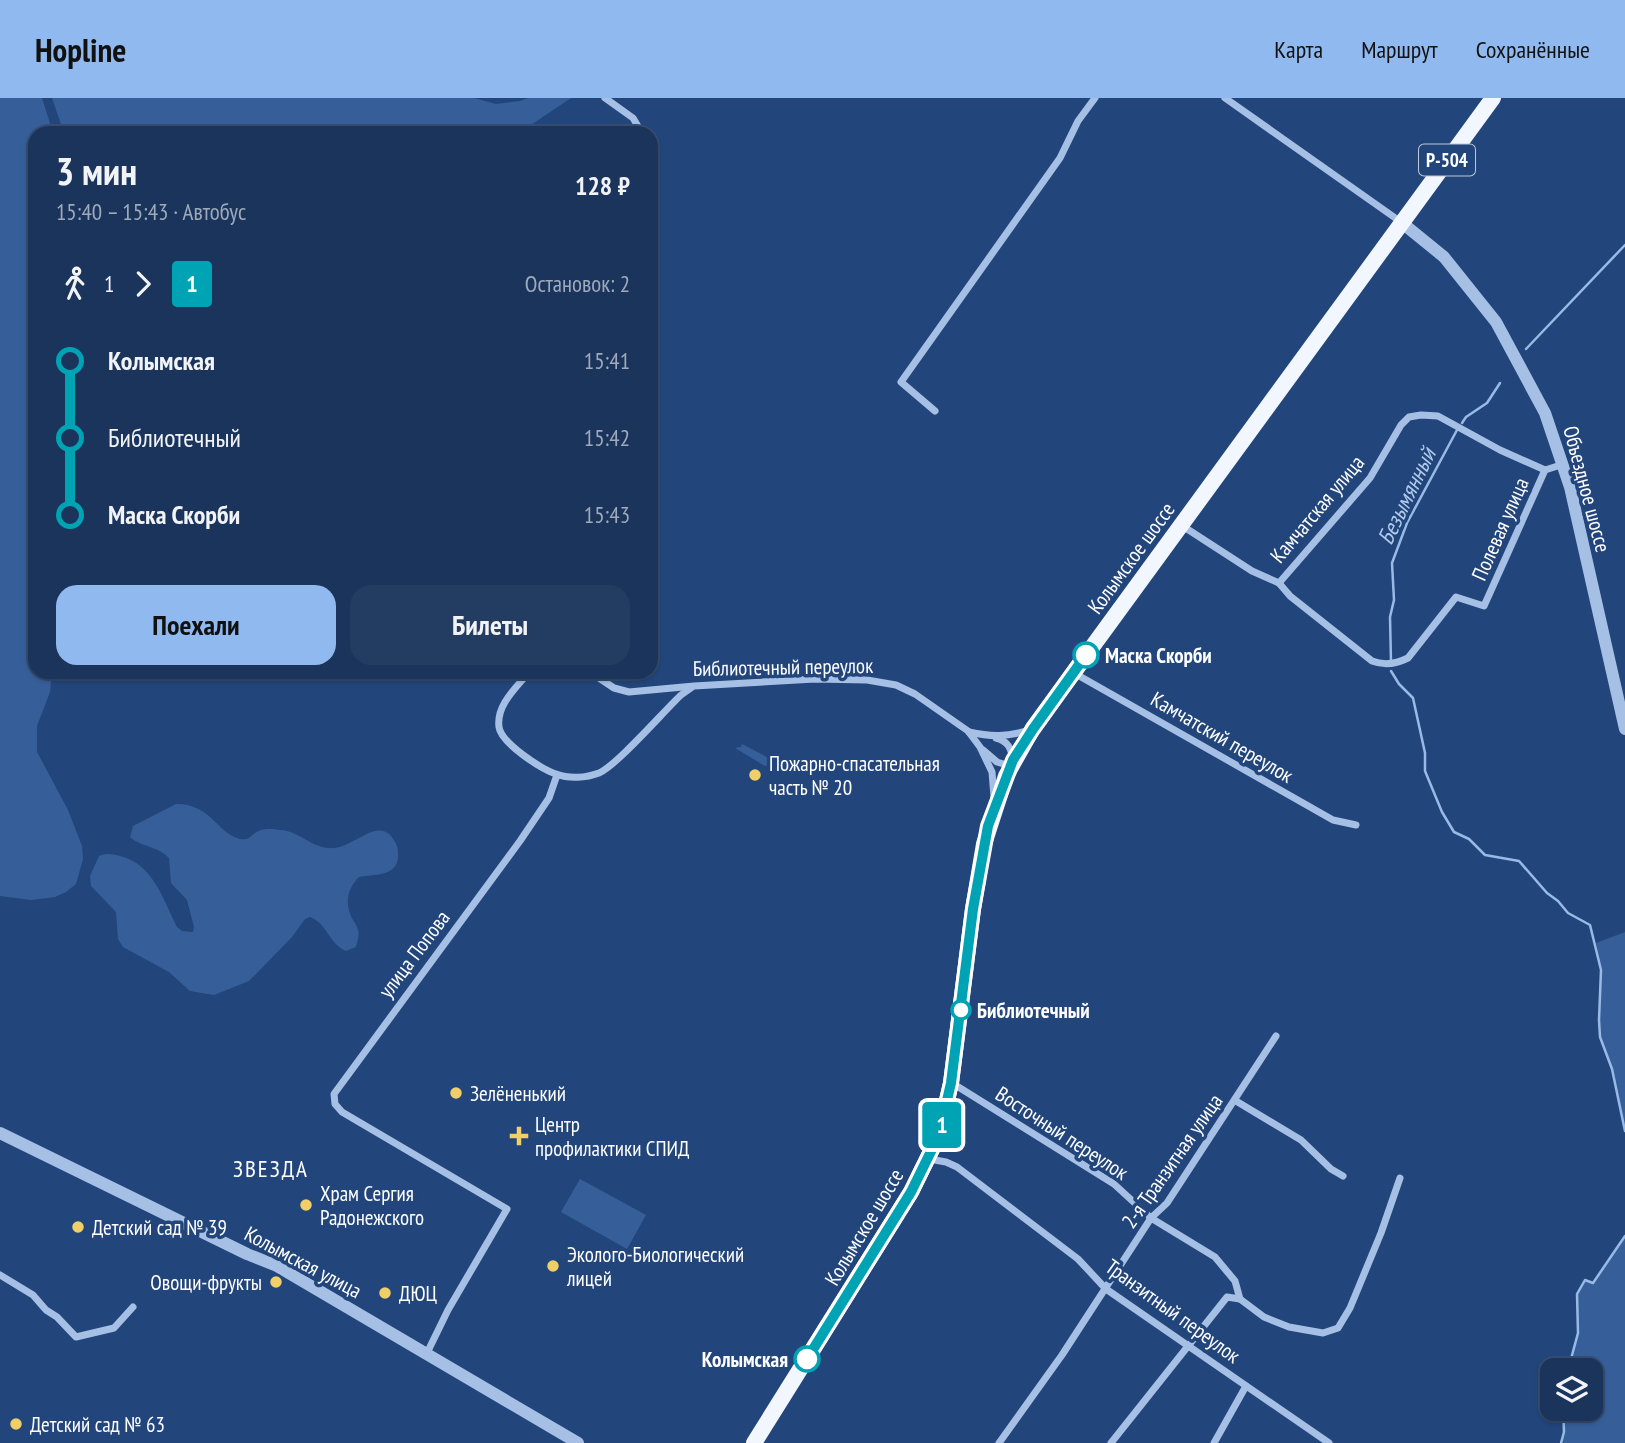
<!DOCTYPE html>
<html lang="ru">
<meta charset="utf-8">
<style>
body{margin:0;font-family:"PT Sans Narrow",sans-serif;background:#233c62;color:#f1f3f6;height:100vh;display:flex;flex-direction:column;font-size:26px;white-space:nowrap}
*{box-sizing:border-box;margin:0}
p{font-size:23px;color:#9faabb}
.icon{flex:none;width:38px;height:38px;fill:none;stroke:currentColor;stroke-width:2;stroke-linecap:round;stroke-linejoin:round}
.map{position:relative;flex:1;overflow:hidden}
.side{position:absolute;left:28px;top:28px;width:630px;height:553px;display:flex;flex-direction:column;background:#1a345c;border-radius:21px;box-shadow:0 2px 5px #0004,0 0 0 2px #384f72}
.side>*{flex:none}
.badge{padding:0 14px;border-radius:5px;font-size:24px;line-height:46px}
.buttons{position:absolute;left:1540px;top:1260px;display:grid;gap:14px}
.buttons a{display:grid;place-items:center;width:63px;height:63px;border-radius:14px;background:#1a345c;box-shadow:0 2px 5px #0004,0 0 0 2px #384f72;font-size:35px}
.map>.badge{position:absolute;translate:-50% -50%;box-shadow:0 0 0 4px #fff}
.legs{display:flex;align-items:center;gap:10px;height:77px;padding:0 28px;font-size:23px}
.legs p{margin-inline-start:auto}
.overview{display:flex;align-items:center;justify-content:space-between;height:119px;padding:0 28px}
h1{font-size:38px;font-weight:700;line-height:52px}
.button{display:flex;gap:14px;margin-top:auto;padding:14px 28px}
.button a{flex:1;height:80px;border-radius:21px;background:#90b9f0;color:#111;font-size:28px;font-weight:700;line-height:80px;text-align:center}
.button a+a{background:#233c62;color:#f1f3f6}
ul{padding:0 28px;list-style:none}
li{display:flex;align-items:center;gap:24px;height:77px;font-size:26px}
li i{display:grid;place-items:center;width:10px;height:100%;margin:0 9px;background:currentColor}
li i::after{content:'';width:18px;height:18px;margin:-9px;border:5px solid;border-radius:50%;background:#1a345c}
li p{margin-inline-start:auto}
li:first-child i{background:linear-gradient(#0000 50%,currentColor 0)}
li:last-child i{background:linear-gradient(currentColor 50%,#0000 0)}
header{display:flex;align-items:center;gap:42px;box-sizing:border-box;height:98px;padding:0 35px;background:#90b9f0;color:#111}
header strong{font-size:33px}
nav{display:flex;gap:38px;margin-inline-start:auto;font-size:24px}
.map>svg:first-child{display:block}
.green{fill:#365f99}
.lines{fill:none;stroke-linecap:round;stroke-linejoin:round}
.stream{stroke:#99bae6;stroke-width:2.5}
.minor{stroke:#a6c0e5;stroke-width:7}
.tertiary{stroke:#a6c0e5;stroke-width:12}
.trunk{stroke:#f2f6fe;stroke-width:16}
.line-1-casing{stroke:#fff;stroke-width:16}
.line-1{stroke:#00a3b4;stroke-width:10}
.stop-1-dot{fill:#fff;stroke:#00a3b4;stroke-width:3.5}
.poi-dot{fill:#f1cf68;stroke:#22467b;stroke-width:2.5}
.labels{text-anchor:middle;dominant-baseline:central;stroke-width:7;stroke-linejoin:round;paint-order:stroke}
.shield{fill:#22467b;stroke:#bdc8d7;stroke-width:2}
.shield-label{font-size:19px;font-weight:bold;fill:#fff}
.street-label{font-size:21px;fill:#fff;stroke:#22467b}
.stop-label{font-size:21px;font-weight:bold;fill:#fff;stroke:#22467b;text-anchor:start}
.poi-label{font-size:21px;fill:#fff;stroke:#22467b;text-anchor:start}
.water-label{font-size:23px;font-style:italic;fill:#b1caed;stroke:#22467b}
.neighbourhood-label{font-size:23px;letter-spacing:2px;fill:#fff;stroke:#22467b}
</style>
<header>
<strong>Hopline</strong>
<nav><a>Карта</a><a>Маршрут</a><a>Сохранённые</a></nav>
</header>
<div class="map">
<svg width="1625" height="1345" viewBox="0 0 1625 1345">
<rect width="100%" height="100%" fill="#22467b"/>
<g class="green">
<path d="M0,0H42L53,35H35V436L31,448L35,455V574H52L50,594L37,628V654L68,712L82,748L83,761L76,786L66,794L55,799L31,802L0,798Z"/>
<path d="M52,0H474L496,6L520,3L528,0H571L519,35H64Z"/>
<path d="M742,646L780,666L765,668L735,650L741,649Z"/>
<path d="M176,706C212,706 216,735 240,741C250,743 251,736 259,733C264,730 274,731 280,732C301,733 312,752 335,750C356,748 380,716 395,744C398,749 398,753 398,759C397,779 373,776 359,779C347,791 344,806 353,822C355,825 357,828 358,832C360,838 357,843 356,849L346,853C329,846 327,825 310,819L305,821L292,839L249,883L214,897L190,893L169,874L123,849L118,841L116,814L91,788L90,778L99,758C106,755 112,756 120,758C153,766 163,801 177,829L182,833L193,834L194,829L187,802L171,785L169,760C158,748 141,749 130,739L133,728Z"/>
<path d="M1625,834V1033L1612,971L1600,939L1599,922L1601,872L1596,845Z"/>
<path d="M580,1081L646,1117L627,1151L561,1114Z"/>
<path d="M1625,1138V1345H1561L1564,1334L1563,1311H1591V1272H1568L1578,1235L1577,1196L1585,1182L1593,1184Z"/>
</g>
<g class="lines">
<g class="stream">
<path d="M1526,251L1625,147"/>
<path d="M1462,325L1466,319L1487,305L1500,285"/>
<path d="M1391,564L1390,519L1394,502L1392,465L1407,425L1457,332"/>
<path d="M1391,573L1399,586L1413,600L1425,655V673L1442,714L1454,734L1469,741L1485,757L1519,763L1547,795L1558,803L1568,815L1590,827L1601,872L1599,922L1600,939L1612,971L1625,1033"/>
<path d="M1568,1272L1578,1235L1577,1196L1585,1182L1593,1185L1625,1138"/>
<path d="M1561,1345L1564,1334L1563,1311"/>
</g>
<g class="minor">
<path d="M605,0L633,20L642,35"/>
<path d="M1225,0L1401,124"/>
<path d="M935,313L901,284L1060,60L1078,23L1095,0"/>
<path d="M1181,427L1252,473L1279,485L1370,380L1401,327L1409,319L1421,317L1438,318L1500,352L1545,372"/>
<path d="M1279,485L1290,498L1372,563C1385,568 1396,566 1408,560L1456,499L1484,508L1545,372L1564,366"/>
<path d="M529,574C517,589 496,607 499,629C501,645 541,671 556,676C569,681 586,680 599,675C616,668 664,613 681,597L691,590"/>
<path d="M590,574L614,590L629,594L694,588L815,581L867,582L896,587L915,596L968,633L980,649L992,674L994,699"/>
<path d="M1074,575L1333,722L1356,727"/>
<path d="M969,634C991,639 1008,639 1029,632"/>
<path d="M996,640C1008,643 1011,650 1013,662"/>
<path d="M983,652L997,664L1010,668"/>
<path d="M952,985L1114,1086L1151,1120L1215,1159L1235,1183L1240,1201"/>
<path d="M1236,1003L1301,1042L1331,1071L1343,1078"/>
<path d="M929,1061L946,1064L957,1069L1078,1161L1106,1191L1329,1345"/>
<path d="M0,1177L33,1197L46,1212L57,1219L76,1239L114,1230L133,1209"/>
<path d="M427,1255L448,1212L507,1111L342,1014L335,1006L334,996L520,743L549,700L557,677"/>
<path d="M999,1345L1062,1257L1151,1120L1167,1105L1276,938"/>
<path d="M1111,1345L1227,1199L1240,1201L1264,1219L1289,1229L1323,1235L1338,1230L1350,1210L1381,1135L1400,1080"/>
<path d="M1214,1345L1246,1288"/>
</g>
<g class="tertiary">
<path d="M1401,124L1444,159L1496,224L1545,315L1570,389L1625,631"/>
<path d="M0,1035L247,1156L277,1168L578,1345"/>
</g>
<path class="trunk" d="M754,1345L911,1094L939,1037L951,985L973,811L984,746L1006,678L1033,630L1493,0"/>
</g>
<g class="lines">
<g class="line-1-casing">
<path id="line-1" d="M807,1261L911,1094L939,1037L951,985L973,811L988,728L1013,662L1033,631L1086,557"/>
</g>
<use href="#line-1" class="line-1"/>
</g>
<g class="stop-1-dot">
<circle cx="1086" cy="557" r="12"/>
<circle cx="961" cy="912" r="9"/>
<circle cx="807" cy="1261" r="12"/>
</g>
<g class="poi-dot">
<circle cx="755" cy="677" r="7"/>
<circle cx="456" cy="995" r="7"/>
<path d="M515.5 1027.5h7v7h7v7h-7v7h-7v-7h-7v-7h7z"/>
<circle cx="306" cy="1107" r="7"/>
<circle cx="78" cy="1129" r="7"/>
<circle cx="553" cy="1168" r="7"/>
<circle cx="276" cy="1184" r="7"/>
<circle cx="385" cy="1195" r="7"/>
<circle cx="16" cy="1326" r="7"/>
</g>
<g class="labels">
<rect class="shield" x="1419" y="46.5" width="56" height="31" rx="5"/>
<g class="shield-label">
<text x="1447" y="62">Р-504</text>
</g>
<g class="street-label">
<text transform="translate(1587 391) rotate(75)">Объездное шоссе</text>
<text transform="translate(1317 411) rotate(-50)">Камчатская улица</text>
<text transform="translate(1500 431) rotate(-66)">Полевая улица</text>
<text transform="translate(1131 460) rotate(-54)">Колымское шоссе</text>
<text transform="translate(783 569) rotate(-1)">Библиотечный переулок</text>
<text transform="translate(1222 639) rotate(30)">Камчатский переулок</text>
<text transform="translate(414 856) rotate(-53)">улица Попова</text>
<text transform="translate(1062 1035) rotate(33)">Восточный переулок</text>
<text transform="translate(1172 1063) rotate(-55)">2-я Транзитная улица</text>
<text transform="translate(864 1129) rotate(-59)">Колымское шоссе</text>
<text transform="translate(303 1164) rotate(28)">Колымская улица</text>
<text transform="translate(1173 1213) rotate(36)">Транзитный переулок</text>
</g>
<g class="stop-label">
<text x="1105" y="557">Маска Скорби</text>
<text x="977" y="912">Библиотечный</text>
<text x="788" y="1261" text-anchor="end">Колымская</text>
</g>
<g class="poi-label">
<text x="769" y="665">Пожарно-спасательная<tspan x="769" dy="24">часть № 20</tspan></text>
<text x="470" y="995">Зелёненький</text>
<text x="535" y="1026">Центр<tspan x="535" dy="24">профилактики СПИД</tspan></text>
<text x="320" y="1095">Храм Сергия<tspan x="320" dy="24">Радонежского</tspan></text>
<text x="92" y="1129">Детский сад № 39</text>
<text x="567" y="1156">Эколого-Биологический<tspan x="567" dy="24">лицей</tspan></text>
<text x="262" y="1184" text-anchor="end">Овощи-фрукты</text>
<text x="399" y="1195">ДЮЦ</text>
<text x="30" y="1326">Детский сад № 63</text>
</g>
<g class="water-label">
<text transform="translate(1406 398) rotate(-64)">Безымянный</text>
</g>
<g class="neighbourhood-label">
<text x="271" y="1070">ЗВЕЗДА</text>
</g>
</g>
</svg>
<div class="buttons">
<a><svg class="icon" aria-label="layers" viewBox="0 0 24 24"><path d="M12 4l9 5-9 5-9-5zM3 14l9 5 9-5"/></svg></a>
</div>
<b class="badge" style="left:942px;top:1027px;background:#00a3b4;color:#fff">1</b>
<section class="side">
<div class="overview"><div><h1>3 мин</h1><p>15:40 – 15:43 · Автобус</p></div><b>128 ₽</b></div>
<div class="legs"><svg class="icon" aria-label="walk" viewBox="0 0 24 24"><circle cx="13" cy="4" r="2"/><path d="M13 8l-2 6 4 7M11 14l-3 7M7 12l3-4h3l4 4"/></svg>1<svg class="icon" aria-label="forward" viewBox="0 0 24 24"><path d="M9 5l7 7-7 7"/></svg><b class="badge" style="background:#00a3b4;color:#fff">1</b><p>Остановок: 2</p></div>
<ul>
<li><i style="color:#00a3b4"></i><b>Колымская</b><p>15:41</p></li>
<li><i style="color:#00a3b4"></i><span>Библиотечный</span><p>15:42</p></li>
<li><i style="color:#00a3b4"></i><b>Маска Скорби</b><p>15:43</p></li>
</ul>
<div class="button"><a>Поехали</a><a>Билеты</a></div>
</section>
</div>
